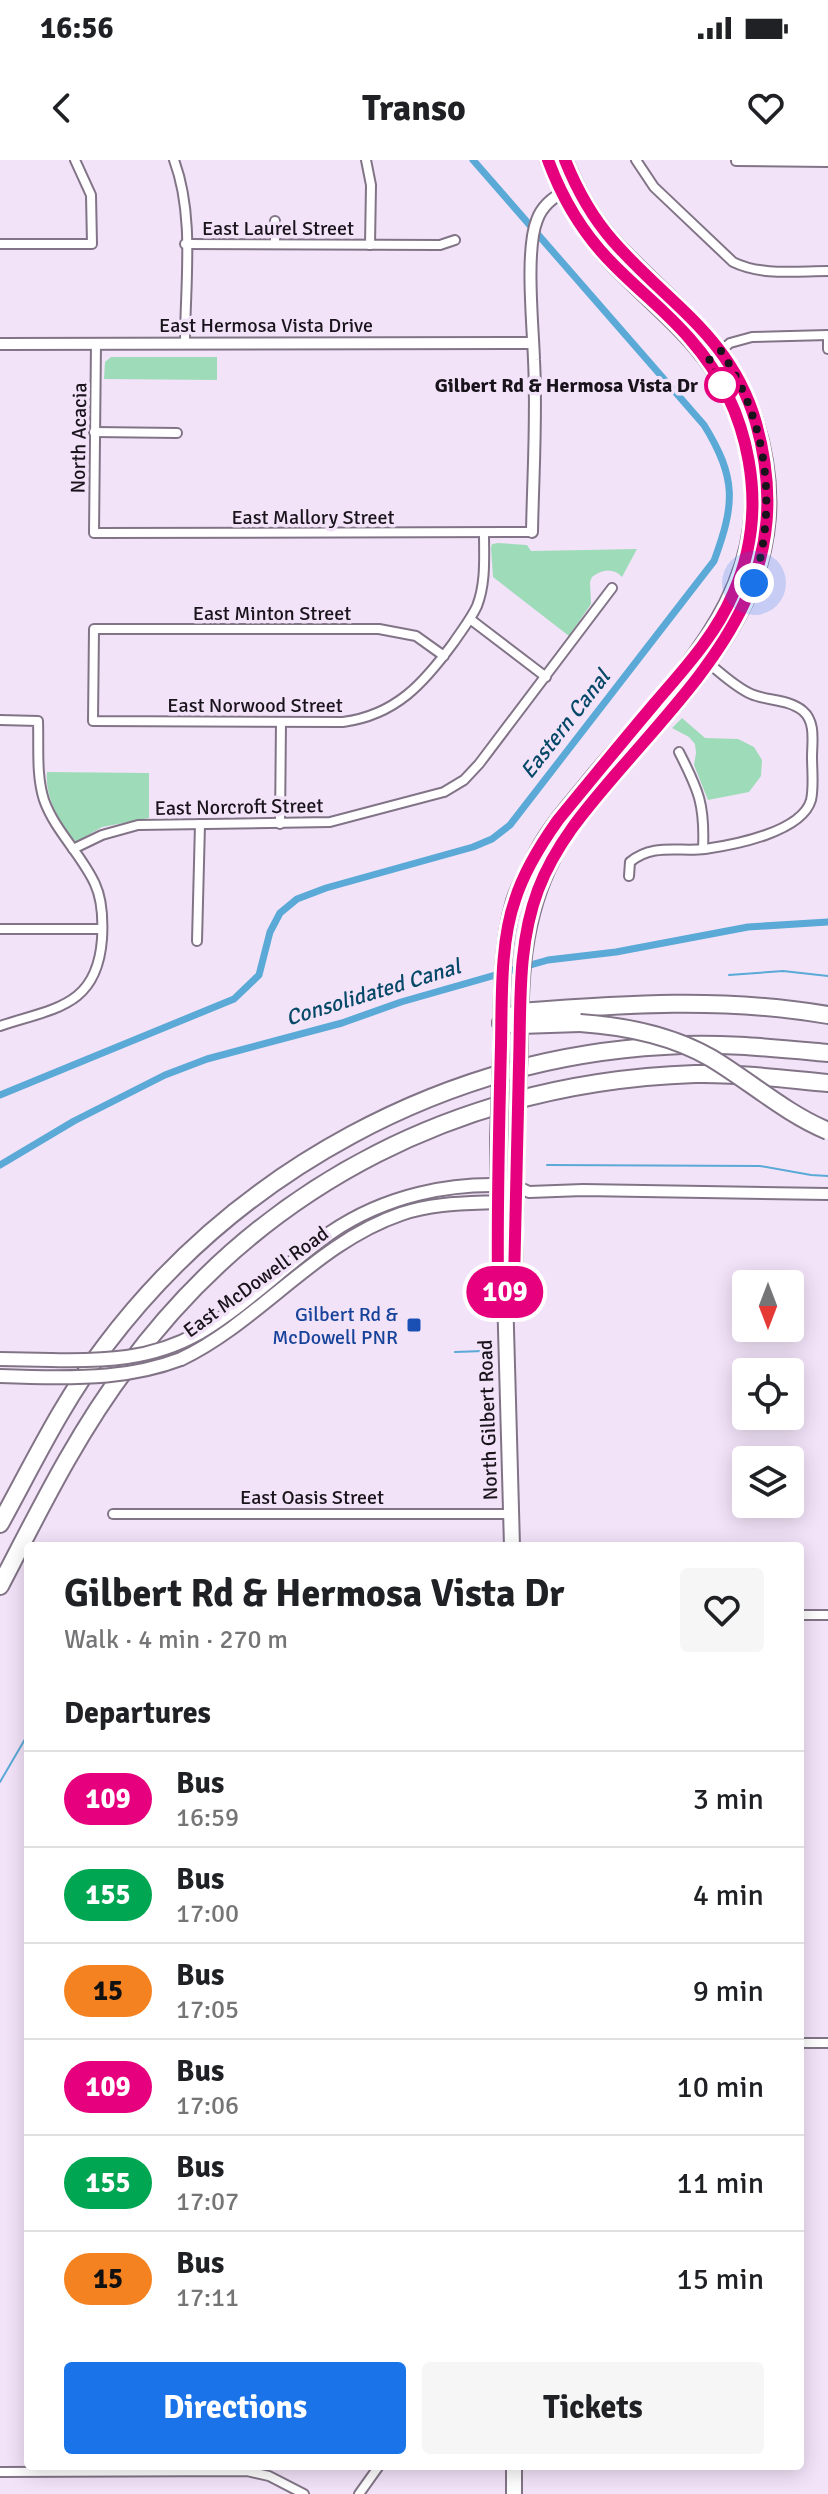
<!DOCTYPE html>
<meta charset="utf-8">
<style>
body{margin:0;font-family:Signika,sans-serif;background:#f6f6f6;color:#202124;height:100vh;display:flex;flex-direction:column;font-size:30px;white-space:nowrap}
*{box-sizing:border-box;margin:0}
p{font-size:26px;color:#757577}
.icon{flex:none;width:44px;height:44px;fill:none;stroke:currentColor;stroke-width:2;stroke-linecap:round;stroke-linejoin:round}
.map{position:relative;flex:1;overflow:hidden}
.panel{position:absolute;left:24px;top:1382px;width:780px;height:928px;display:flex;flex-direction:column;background:#fff;border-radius:8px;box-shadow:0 4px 20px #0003}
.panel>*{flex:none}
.badge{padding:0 16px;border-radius:26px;font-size:28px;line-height:52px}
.needle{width:52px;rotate:180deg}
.controls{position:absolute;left:732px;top:1110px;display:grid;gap:16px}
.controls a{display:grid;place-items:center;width:72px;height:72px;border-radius:8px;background:#fff;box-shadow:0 4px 20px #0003;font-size:40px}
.you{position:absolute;width:40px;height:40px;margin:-20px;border:6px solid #fff;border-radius:50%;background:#1a73e8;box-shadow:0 0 0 12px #1a73e833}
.map>.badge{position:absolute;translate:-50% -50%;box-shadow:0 0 0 4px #fff}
h2{padding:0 40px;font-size:30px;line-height:72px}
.round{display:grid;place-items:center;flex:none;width:84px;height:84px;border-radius:8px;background:#f6f6f6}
.headline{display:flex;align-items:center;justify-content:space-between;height:136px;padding:0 40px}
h1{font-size:38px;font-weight:700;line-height:60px}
.primary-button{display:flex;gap:16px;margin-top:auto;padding:16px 40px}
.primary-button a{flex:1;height:92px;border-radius:8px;background:#1a73e8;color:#fff;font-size:32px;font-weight:700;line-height:92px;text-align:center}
.primary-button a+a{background:#f6f6f6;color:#202124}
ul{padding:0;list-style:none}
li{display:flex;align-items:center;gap:24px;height:96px;padding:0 40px;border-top:2px solid #e0e0e0}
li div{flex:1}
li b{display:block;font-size:30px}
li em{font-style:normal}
li .badge{min-width:88px;font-weight:700;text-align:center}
.status{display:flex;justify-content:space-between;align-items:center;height:56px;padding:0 40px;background:#fff;direction:ltr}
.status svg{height:22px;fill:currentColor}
header{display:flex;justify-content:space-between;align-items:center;height:104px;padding:0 40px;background:#fff;font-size:36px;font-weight:700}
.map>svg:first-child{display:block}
.green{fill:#9edcb9}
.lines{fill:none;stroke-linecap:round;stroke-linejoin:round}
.stream{stroke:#5aa9d6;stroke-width:2}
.canal{stroke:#5aa9d6;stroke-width:7}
.minor-casing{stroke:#827487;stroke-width:12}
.tertiary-casing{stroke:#827487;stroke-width:14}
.secondary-casing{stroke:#827487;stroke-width:16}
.primary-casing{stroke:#827487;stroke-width:18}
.motorway-casing{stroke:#827487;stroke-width:20}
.minor{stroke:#fff;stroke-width:8}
.tertiary{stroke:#fff;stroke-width:10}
.secondary{stroke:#fff;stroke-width:12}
.primary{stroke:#fff;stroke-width:14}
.motorway{stroke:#fff;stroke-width:16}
.secondary-bridge-casing{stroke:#827487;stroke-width:16;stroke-linecap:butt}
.primary-bridge-casing{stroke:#827487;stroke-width:18;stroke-linecap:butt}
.motorway-bridge-casing{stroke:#827487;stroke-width:20;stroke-linecap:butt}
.secondary-bridge{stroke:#fff;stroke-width:12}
.primary-bridge{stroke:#fff;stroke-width:14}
.motorway-bridge{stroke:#fff;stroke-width:16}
.line-casing{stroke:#fff;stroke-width:18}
.line{stroke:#e6007e;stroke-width:12}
.walk{stroke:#19141b;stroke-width:8;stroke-dasharray:0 14.4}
.stop-dot{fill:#fff;stroke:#e6007e;stroke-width:4}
.transit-dot{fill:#1a4fb4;stroke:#f3e3f9;stroke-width:3}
.labels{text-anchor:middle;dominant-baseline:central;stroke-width:7;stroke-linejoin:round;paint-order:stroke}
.street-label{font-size:20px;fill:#19141b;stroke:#f3e3f9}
.stop-label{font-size:20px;font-weight:bold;fill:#19141b;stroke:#f3e3f9;text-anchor:end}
.transit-label{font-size:20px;fill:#164399;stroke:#f3e3f9;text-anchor:end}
.water-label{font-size:22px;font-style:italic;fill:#054867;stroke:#f3e3f9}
</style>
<div class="status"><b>16:56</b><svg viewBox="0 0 49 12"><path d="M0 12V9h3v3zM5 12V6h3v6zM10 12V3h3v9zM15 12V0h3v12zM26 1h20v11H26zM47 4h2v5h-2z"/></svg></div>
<header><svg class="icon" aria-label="back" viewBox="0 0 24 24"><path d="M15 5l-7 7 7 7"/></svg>Transo<svg class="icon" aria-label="heart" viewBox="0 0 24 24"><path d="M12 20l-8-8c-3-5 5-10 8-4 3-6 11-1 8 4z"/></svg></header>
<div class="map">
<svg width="828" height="2334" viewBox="0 0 828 2334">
<rect width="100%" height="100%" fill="#f3e3f9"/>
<g class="green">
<path d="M111,197H217V220L104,219L105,202Z"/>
<path d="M498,383L527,385L531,391L637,389L622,417C614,408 602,409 592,417L590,422L591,444L569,476L493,417L491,388L492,384Z"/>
<path d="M682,558L705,578L738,579L754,587L762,600L761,616L749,632L708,640L694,605L696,593L695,584L689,577L672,568Z"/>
<path d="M47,612L149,613V658L102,667L76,682C59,662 45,638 47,612Z"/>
</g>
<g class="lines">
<g class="stream">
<path d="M729,815L783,811L828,816"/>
<path d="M547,1005L760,1006L811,1015L828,1016"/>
<path d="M455,1192L484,1191L485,1213"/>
<path d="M0,1622L28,1574"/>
</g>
<g class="canal">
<path d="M0,935L234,839L259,815L270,772L280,753L297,739L326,728L473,687L492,679L510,665L714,401C735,344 737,318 704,265L473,0"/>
<path d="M0,1005L74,961L165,915L207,899L342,863L401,842L548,800L616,792L748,767L828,762"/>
</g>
<g class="minor-casing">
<g id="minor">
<path d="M174,0C195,56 185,124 185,183"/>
<path d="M366,0L371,25L370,85"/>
<path d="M636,0L654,27L733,102C761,116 797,111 828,111"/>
<path d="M736,1L828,2"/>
<path d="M0,84H92L91,35L75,0"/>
<path d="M185,84L440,85L455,80"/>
<path d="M275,84V61"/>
<path d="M828,175V189"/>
<path d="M96,183L94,373L532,372"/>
<path d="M718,193L730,183L752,177L828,175"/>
<path d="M94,272L177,273"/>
<path d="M470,459L546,517"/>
<path d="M444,496L416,476L379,469H94L93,561L343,562C396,555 424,523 454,482C462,470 471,459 477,446C486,423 484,397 484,373"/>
<path d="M0,560L38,561C39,587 36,615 44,640C55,671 82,695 95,724C103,741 103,762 102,779C97,847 54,848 0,866"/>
<path d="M679,592C699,631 705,645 703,689"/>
<path d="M280,664L281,562"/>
<path d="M73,689L102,675L138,665L330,662L444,632L464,620L479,604L612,428"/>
<path d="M629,716L630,702C653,683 678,692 705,689C734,685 802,672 811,640C814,627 812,610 812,597C812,582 816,562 803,551C789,539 767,541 751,534C735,527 721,513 707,502"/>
<path d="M0,769H102"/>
<path d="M197,781L200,664"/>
<path d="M113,1354H511"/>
<path d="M800,1455H828"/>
<path d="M800,1883H828"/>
<path d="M0,2312L247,2311L269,2316L304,2334"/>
<path d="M359,2334L379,2306"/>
</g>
</g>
<g class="tertiary-casing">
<g id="tertiary">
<path d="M0,184L533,183"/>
<path d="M532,372C533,315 537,257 534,200C533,166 525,90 537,60C542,46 553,37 566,31"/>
<path d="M516,1026L529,1032L583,1030L828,1034"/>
</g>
</g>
<g class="secondary-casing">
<g id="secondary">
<path d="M199,1173C246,1145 285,1105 330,1073C384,1036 451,1021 516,1026"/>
<path d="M0,1199L51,1200"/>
<path d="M181,1199C260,1161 316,1083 401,1054C438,1041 478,1044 516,1041"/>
<path d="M0,1216L31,1217"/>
</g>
</g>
<g class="primary-casing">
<g id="primary">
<path d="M520,886C520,820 522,758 553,698C569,666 595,639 618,611C710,505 804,414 755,260C728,178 669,142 614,82C592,58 577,30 565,0"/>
<path d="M501,892C502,843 500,789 514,741C519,725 529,708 537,692C551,665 572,643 591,619C676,518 785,424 744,278C721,193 668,161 611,102C583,73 563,38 548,0"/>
<path d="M498,980V1122L505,1133L512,1386"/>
<path d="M505,1133L514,1121L517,956"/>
<path d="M514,2334V2306"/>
</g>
</g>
<g class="motorway-casing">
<g id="motorway">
<path d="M501,863L519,852C625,844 723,837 828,855"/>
<path d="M501,863L520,865L580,863"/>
<path d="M0,1364C33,1304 63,1241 105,1186C237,1011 444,898 664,886C719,882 774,888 828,893"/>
<path d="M0,1426C39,1351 77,1273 128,1206C265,1021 466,922 695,914C739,913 784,919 828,923"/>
</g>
</g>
<use href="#minor" class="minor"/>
<use href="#tertiary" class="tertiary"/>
<use href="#secondary" class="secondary"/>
<use href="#primary" class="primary"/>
<use href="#motorway" class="motorway"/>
<g class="secondary-bridge-casing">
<g id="secondary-bridge">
<path d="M51,1200C104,1201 151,1200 199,1173"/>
<path d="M31,1217C83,1218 131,1218 181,1199"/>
</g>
</g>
<g class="primary-bridge-casing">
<g id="primary-bridge">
<path d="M517,956L520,886"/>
<path d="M498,980L501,892"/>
</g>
</g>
<g class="motorway-bridge-casing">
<path id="motorway-bridge" d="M580,863C625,866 671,875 711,898C751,922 785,953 828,971"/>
</g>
<use href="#secondary-bridge" class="secondary-bridge"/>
<use href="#primary-bridge" class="primary-bridge"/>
<use href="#motorway-bridge" class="motorway-bridge"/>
</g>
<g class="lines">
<g class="line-casing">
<path id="line" d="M548,0C562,38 583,74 612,103C637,129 666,151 690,179C751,248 771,349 733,434C715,476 684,509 655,543C623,581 590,621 558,660C541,684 524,711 515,740C500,782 502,840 501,885C499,964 497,1043 498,1122L505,1133L514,1121C516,1049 517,977 519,905C521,846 517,786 538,730C555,685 585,650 616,614C709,506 800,420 756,263C731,176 668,144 613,81C592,57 577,30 565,0"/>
</g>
<use href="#line" class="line"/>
<path class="walk" d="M722,225L709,200L721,191C767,261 778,343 754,423"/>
</g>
<circle class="stop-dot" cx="722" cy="225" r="16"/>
<rect class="transit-dot" x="406" y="1157" width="16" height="16" rx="4"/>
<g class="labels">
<g class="street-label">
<text x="278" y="68">East Laurel Street</text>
<text x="266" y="165">East Hermosa Vista Drive</text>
<text transform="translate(79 278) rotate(-89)">North Acacia</text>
<text x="313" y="357">East Mallory Street</text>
<text x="272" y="453">East Minton Street</text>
<text x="255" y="545">East Norwood Street</text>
<text transform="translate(239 647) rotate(-1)">East Norcroft Street</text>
<text transform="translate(256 1122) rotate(-36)">East McDowell Road</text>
<text transform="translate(488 1260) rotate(-92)">North Gilbert Road</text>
<text x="312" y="1337">East Oasis Street</text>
</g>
<g class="stop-label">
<text x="698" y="225">Gilbert Rd &amp; Hermosa Vista Dr</text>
</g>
<g class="transit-label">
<text x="398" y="1154">Gilbert Rd &amp;<tspan x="398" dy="23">McDowell PNR</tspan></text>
</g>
<g class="water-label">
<text transform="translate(565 564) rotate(-52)">Eastern Canal</text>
<text transform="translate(373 832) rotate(-17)">Consolidated Canal</text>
</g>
</g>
</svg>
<div class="controls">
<a><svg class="needle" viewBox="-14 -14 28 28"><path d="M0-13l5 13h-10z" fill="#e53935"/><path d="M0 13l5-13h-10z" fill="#757577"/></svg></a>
<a><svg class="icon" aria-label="locate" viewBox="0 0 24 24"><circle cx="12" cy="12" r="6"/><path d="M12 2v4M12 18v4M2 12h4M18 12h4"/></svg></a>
<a><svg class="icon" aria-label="layers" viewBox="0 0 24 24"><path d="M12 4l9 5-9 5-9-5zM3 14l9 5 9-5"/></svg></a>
</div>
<div class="you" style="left:754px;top:423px"></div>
<b class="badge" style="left:505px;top:1132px;background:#e6007e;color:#fff">109</b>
<section class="panel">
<div class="headline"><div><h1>Gilbert Rd &amp; Hermosa Vista Dr</h1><p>Walk · 4 min · 270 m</p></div><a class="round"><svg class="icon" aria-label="heart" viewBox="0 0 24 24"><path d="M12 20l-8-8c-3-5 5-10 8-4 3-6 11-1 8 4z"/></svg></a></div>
<h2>Departures</h2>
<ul>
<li><span class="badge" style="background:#e6007e;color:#fff">109</span><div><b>Bus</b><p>16:59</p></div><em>3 min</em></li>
<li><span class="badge" style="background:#00a651;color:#fff">155</span><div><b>Bus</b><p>17:00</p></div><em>4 min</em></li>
<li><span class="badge" style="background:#f58220;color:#111">15</span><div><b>Bus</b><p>17:05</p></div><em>9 min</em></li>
<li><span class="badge" style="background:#e6007e;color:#fff">109</span><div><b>Bus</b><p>17:06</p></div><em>10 min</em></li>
<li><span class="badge" style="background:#00a651;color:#fff">155</span><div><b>Bus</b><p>17:07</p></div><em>11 min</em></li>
<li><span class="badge" style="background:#f58220;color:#111">15</span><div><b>Bus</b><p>17:11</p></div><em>15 min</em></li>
</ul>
<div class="primary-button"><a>Directions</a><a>Tickets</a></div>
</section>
</div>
